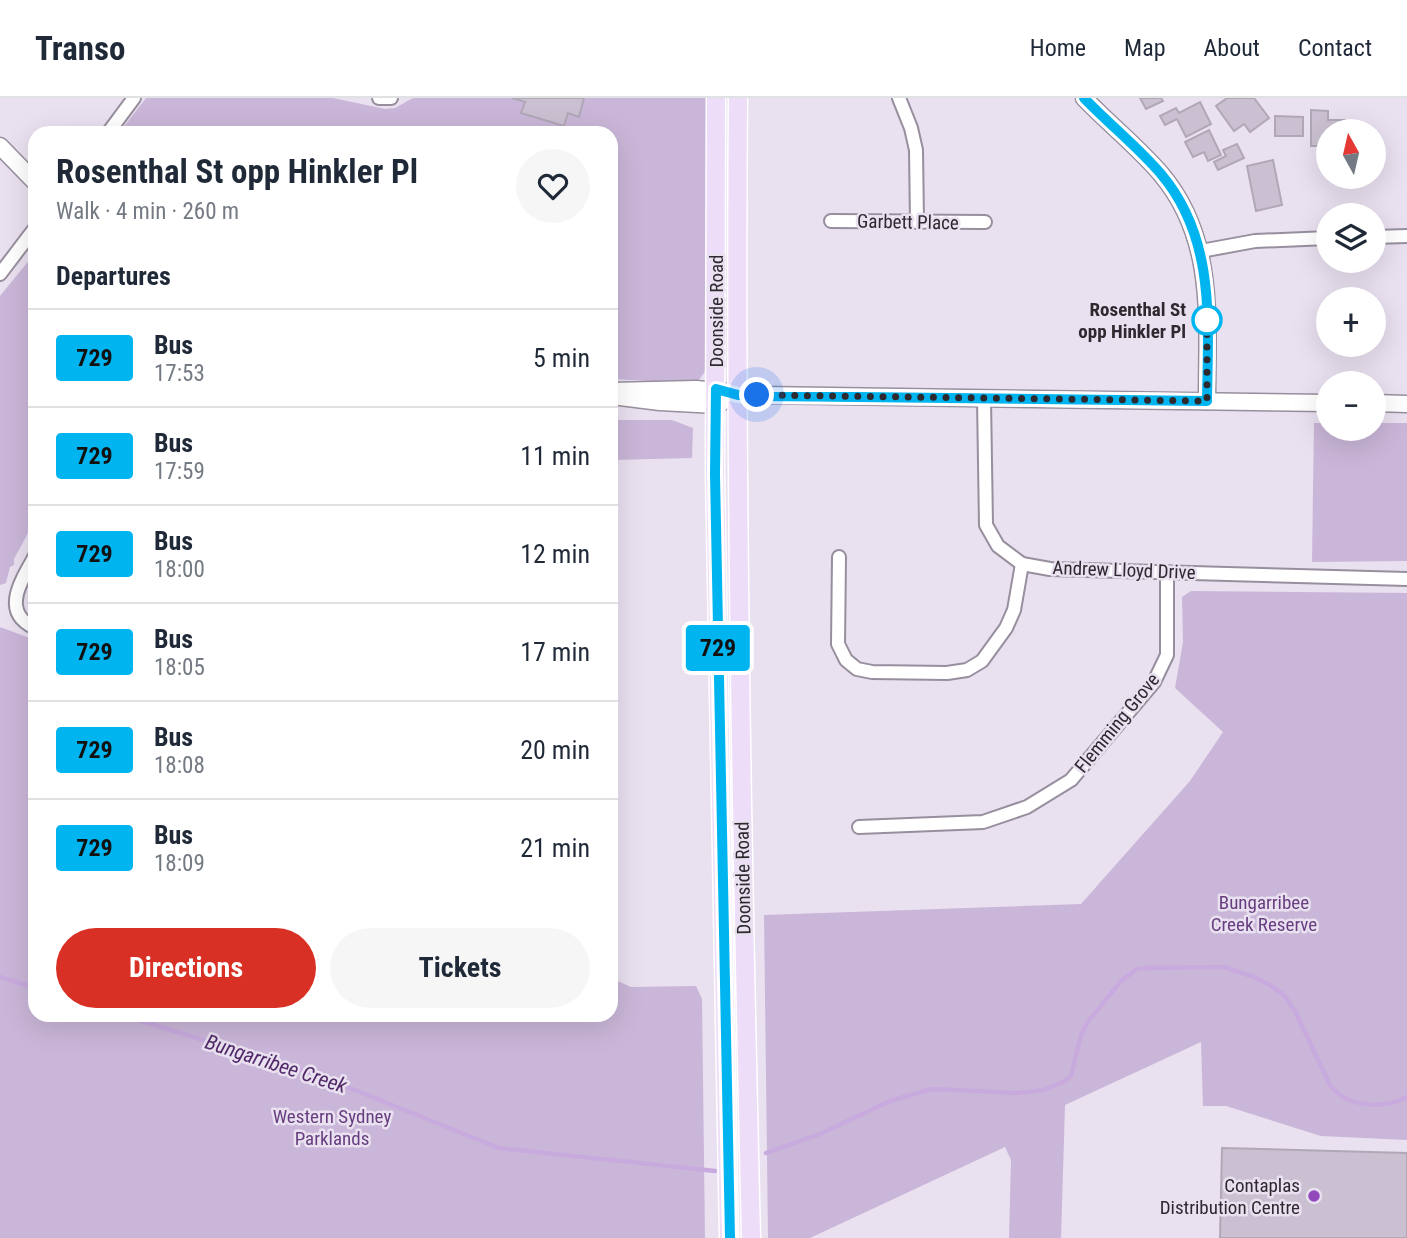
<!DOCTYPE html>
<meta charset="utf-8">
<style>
body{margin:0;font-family:"Roboto Condensed",sans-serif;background:#f6f6f7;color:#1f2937;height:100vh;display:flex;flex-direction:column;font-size:26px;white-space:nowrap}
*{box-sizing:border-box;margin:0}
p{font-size:23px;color:#747a83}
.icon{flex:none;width:38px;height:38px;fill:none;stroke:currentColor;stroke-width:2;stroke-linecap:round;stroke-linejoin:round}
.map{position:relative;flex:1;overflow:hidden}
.sheet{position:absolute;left:28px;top:28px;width:590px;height:896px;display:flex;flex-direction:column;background:#fff;border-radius:21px;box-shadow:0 7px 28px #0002}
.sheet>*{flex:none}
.badge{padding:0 14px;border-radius:5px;font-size:24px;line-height:46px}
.needle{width:46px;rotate:352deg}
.tools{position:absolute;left:1316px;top:21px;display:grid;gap:14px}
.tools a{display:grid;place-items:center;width:70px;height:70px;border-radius:50%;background:#fff;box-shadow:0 7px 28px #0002;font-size:35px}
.you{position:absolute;width:35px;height:35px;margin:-18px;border:5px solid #fff;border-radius:50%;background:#1a73e8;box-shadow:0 0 0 10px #1a73e833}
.map>.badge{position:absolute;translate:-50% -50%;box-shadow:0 0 0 4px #fff}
h2{padding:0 28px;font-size:26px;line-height:63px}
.round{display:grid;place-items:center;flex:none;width:74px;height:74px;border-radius:37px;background:#f6f6f7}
.headline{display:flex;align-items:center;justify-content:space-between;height:119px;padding:0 28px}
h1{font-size:33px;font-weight:700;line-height:52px}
.action{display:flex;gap:14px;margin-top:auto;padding:14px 28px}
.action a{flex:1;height:80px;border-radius:42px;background:#d93025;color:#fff;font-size:28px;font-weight:700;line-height:80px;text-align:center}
.action a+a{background:#f6f6f7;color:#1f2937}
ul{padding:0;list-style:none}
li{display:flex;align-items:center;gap:21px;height:98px;padding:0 28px;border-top:2px solid #e0e1e3}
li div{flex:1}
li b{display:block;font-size:26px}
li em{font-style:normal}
li .badge{min-width:77px;font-weight:700;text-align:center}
header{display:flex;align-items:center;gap:42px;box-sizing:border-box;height:98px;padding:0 35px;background:#fff;border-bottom:2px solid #e0e1e3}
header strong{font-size:33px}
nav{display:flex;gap:38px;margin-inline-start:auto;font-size:24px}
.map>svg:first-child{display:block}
.green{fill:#cab6d8}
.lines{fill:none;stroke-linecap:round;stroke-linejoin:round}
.stream{stroke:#c9aadf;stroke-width:4.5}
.building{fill:#cac0d1;stroke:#b0a7b7;stroke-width:2}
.street-casing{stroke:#978f9e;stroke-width:16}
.secondary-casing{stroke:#978f9e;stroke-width:19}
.primary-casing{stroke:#fff;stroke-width:21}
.street{stroke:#fff;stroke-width:12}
.secondary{stroke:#fff;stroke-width:16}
.primary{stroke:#eeddf8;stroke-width:18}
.line-casing{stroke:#fff;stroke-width:16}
.line{stroke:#00b5ef;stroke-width:10}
.walk{stroke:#2d292f;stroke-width:7;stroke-dasharray:0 12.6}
.stop-dot{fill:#fff;stroke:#00b5ef;stroke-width:3.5}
.poi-dot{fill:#9148ba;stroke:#e9e0f0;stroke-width:2.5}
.labels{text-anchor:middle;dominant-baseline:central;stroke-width:5;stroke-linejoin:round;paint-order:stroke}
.street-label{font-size:19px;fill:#2d292f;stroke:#e9e0f0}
.stop-label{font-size:19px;font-weight:bold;fill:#2d292f;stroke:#e9e0f0;text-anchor:end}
.park-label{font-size:19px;fill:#673e80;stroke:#e9e0f0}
.poi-label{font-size:19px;fill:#2d292f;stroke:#e9e0f0;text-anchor:end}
.water-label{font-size:21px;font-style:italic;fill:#512969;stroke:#e9e0f0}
</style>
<header>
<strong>Transo</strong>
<nav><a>Home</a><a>Map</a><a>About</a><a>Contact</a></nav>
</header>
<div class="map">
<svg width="1407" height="1140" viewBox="0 0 1407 1140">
<rect width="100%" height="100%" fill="#e9e0f0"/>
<g class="green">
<path d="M146,0H333L385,11L395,10L413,0H708L707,271L698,283L690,285L611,281V35H119Z"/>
<path d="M35,155V422L14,461V467L10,469L6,485L0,487V198Z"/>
<path d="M613,322H672L693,330L692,360L614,362Z"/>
<path d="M1314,325H1328V331H1374V325H1407V463L1312,464Z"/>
<path d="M1191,493L1407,495V1042L1321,1038L1226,1008H1203L1201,944L1065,1007L1061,1140H1009L1011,1062L1005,1049L810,1140H768L764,817L1081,806L1190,683L1223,634L1175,590L1183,544L1182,499Z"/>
<path d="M0,529L35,542V917H611V880L631,889L696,888L702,901L705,1140H0Z"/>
</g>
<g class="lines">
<g class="stream">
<path d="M0,879L35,890"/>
<path d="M122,917L320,978L499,1050L715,1073"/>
<path d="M766,1055L820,1036L890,1003L932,991L1017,995L1044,992L1065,983L1071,978L1081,937L1087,925L1121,883L1137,871L1146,870L1224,869L1254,879L1270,887L1284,897L1295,913L1330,987C1347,1010 1384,1011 1407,999"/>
</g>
</g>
<g class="building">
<path d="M512,0H584L579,19L568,15L564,28L521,15L525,4Z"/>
<path d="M1140,0H1161L1163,3L1146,11Z"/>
<path d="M1227,0H1254L1269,20L1250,34L1244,26L1234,33L1216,8Z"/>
<path d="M1200,4L1211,26L1186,39L1177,21L1165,27L1160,18L1176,10L1179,15Z"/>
<path d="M1311,12L1328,13V22H1345V33H1328V48H1311Z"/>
<path d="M1275,18L1303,19V38H1275Z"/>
<path d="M1209,32L1221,57L1208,63L1204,54L1193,59L1185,44Z"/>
<path d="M1237,46L1244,60L1218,72L1214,64L1226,58L1223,52Z"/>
<path d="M1273,62L1282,107L1256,113L1247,68Z"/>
<path d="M1222,1050L1407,1055V1140H1220Z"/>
</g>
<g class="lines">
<g class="street-casing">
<g id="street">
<path d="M379,0H391"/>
<path d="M899,0L911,30L916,52L917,124"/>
<path d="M108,35L134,0"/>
<path d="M831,123L985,124"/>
<path d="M1374,139L1407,138"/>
<path d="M1201,153L1255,143L1328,140"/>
<path d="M0,176L35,130"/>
<path d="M984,301L986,427L998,448L1022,466L1050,471L1407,481"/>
<path d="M35,458C21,483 0,514 35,530"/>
<path d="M839,459L838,546L846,562L857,571L872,574L947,575L967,572L982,563L1006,530L1014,512L1022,466"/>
<path d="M859,729L983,724L1027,709L1071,682L1154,584L1167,557V474"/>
</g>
</g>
<g class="secondary-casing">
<g id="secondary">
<path d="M1084,0C1109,26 1138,49 1161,76C1216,141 1207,223 1207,303"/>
<path d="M0,48L35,84"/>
<path d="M611,293L696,291L757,297L1328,305"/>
<path d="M620,299L660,304L716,307L726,302"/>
<path d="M1374,305L1407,306"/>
</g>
</g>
<g class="primary-casing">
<g id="primary">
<path d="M716,0L715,376L729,1140"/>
<path d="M738,0C735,380 742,760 751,1140"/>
</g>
</g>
<use href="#street" class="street"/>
<use href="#secondary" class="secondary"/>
<use href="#primary" class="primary"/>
</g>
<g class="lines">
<g class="line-casing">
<path id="line" d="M730,1140L715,376L716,291L738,297L764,298L1207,303C1208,224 1216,141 1161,76C1138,49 1109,26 1084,0"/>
</g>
<use href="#line" class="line"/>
<path class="walk" d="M757,297L1207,303V222"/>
</g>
<circle class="stop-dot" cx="1207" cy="222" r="14"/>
<circle class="poi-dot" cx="1314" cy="1098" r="7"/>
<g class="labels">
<g class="street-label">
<text transform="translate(908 124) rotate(1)">Garbett Place</text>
<text transform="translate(716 213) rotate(-90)">Doonside Road</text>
<text transform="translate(1124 472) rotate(2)">Andrew Lloyd Drive</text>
<text transform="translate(1117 625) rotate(-51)">Flemming Grove</text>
<text transform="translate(743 780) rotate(-91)">Doonside Road</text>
</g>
<g class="stop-label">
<text x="1186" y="211">Rosenthal St<tspan x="1186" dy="22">opp Hinkler Pl</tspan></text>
</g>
<g class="park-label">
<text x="1264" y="804">Bungarribee<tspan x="1264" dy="22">Creek Reserve</tspan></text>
<text x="332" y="1018">Western Sydney<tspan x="332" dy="22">Parklands</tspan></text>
</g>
<g class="poi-label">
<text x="1300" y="1087">Contaplas<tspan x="1300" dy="22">Distribution Centre</tspan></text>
</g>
<g class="water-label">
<text transform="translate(276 966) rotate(18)">Bungarribee Creek</text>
</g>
</g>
</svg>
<div class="tools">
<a><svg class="needle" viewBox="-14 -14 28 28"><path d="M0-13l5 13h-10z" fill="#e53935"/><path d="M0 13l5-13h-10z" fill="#747a83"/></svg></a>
<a><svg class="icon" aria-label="layers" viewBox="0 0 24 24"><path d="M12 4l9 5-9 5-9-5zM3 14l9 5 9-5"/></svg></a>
<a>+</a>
<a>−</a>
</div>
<div class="you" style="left:757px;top:297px"></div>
<b class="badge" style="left:718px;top:550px;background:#00b5ef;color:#111">729</b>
<section class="sheet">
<div class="headline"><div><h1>Rosenthal St opp Hinkler Pl</h1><p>Walk · 4 min · 260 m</p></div><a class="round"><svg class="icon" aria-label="heart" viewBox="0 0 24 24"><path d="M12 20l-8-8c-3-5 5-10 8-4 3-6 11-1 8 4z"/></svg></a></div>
<h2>Departures</h2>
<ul>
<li><span class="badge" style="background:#00b5ef;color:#111">729</span><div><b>Bus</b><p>17:53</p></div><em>5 min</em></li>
<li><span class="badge" style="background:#00b5ef;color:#111">729</span><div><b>Bus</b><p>17:59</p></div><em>11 min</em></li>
<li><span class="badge" style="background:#00b5ef;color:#111">729</span><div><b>Bus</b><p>18:00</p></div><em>12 min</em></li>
<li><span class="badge" style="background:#00b5ef;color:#111">729</span><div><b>Bus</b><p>18:05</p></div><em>17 min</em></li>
<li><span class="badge" style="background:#00b5ef;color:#111">729</span><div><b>Bus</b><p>18:08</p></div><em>20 min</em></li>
<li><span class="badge" style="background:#00b5ef;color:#111">729</span><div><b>Bus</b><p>18:09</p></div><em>21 min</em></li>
</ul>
<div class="action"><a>Directions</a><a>Tickets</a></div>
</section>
</div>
